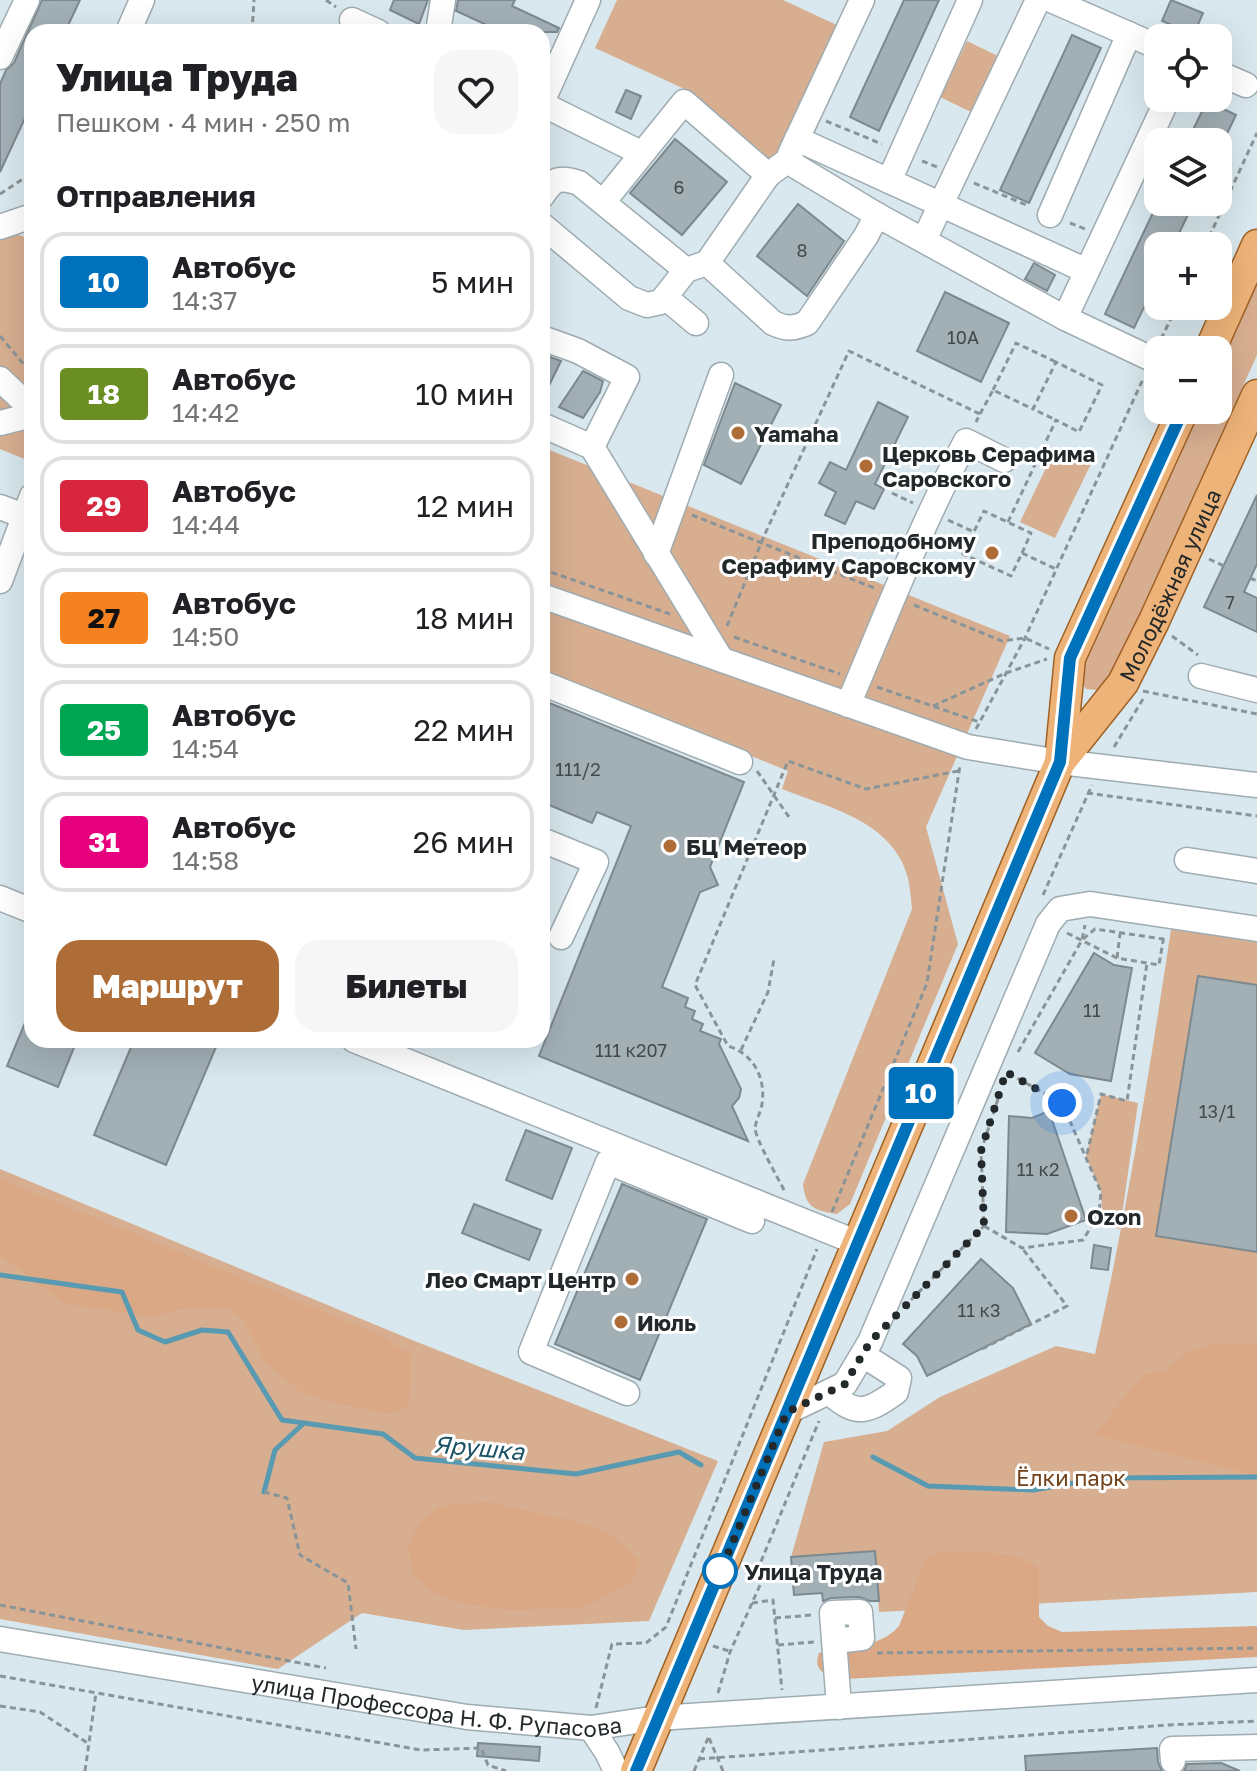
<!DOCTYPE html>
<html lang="ru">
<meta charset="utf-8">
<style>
body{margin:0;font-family:"Golos Text",sans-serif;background:#f6f6f6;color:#202124;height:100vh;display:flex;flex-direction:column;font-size:30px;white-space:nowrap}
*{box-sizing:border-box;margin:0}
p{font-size:26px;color:#757577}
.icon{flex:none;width:44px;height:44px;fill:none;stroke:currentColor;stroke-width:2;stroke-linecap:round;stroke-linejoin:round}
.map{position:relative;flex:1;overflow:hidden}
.sheet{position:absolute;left:24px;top:24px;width:526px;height:1024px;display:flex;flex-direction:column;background:#fff;border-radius:24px;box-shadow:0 8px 32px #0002}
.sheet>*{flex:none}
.badge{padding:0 16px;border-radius:6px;font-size:28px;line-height:52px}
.buttons{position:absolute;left:1144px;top:24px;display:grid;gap:16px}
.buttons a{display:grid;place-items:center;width:88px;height:88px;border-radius:16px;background:#fff;box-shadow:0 8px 32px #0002;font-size:40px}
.you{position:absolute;width:40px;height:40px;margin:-20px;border:6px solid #fff;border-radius:50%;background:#1a73e8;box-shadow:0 0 0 12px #1a73e833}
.map>.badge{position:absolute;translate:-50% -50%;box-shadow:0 0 0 4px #fff}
h2{padding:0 32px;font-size:30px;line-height:72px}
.round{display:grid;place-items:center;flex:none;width:84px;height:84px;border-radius:24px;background:#f6f6f6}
.summary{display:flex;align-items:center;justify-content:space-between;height:136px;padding:0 32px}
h1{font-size:38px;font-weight:800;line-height:60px}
.button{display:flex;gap:16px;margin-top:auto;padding:16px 32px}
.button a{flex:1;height:92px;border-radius:24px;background:#ae6d37;color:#fff;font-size:32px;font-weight:800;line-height:92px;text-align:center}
.button a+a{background:#f6f6f6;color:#202124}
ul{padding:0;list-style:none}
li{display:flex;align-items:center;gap:24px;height:100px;margin:0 16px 12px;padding:0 16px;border:4px solid #e0e0e0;border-radius:24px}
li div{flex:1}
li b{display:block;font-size:30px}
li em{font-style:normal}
li .badge{min-width:88px;font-weight:700;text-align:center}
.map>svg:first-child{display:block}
.green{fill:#d7ae90}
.forest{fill:#daa884}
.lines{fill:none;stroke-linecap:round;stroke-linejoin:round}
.stream{stroke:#579ab2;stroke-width:5}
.building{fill:#a2b0b6;stroke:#7c898f;stroke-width:2}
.minor-casing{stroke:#9eacb1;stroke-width:27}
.major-casing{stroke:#9f6124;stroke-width:33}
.path{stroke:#899498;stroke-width:3;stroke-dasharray:6 4;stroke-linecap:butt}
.minor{stroke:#fff;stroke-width:24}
.major{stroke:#eeb379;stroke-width:30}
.line-casing{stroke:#fff;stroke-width:18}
.line{stroke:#0072bc;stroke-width:12}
.walk{stroke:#23282a;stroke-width:8;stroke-dasharray:0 14.4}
.poi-dot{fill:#ae6d37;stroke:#fff;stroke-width:3}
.stop-dot{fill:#fff;stroke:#0072bc;stroke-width:4}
.labels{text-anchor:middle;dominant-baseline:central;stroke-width:6;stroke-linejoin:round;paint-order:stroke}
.number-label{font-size:18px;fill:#434a4d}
.poi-label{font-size:22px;font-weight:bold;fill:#23282a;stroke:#fff;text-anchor:start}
.street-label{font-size:22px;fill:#23282a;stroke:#fff}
.park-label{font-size:22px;fill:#714219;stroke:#fff}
.stop-label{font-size:22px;font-weight:bold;fill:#23282a;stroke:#fff;text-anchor:start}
.water-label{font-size:24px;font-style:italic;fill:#1b5264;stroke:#fff}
</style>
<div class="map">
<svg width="1257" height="1771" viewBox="0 0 1257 1771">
<rect width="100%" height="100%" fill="#d9e8ee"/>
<g class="green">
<path d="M617,0H783L839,26L774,168L689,91L595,48Z"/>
<path d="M967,41L998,56L971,112L940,97Z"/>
<path d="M0,227L32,240V462L0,449Z"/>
<path d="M1257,282V355L1106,691L1086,689L1077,677L1199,410H1218V368Z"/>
<path d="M542,447L1010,636L926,827L958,944L850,1204L837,1214C815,1211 805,1207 803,1184L912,909C911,899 910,888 908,878C893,821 830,808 782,789L788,771L542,670Z"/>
<path d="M1056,447L1091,464L1055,538L1020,522Z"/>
<path d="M1172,923L1257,936V1592L879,1612L875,1551L791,1557L824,1442L887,1431L940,1397L1056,1346L1095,1354C1127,1212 1150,1068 1172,923Z"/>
<path d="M1101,1094L1138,1103L1120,1229L1103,1223L1101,1192L1086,1157Z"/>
<path d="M0,1169L412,1340L718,1461L649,1621L464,1630L362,1613L278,1669L0,1619Z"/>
</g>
<g class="forest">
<path d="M0,1179L378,1334L411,1355L409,1405L390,1414L344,1405L301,1392L265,1362L243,1320L228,1309H183L150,1317L63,1303L0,1255Z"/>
<path d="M1212,1343H1257V1476L1094,1435L1143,1375L1164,1371L1189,1352Z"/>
<path d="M488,1502L583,1523L611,1535L640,1561L631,1582L585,1607L512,1610L470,1605L436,1594L414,1577L408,1548L419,1523L440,1506Z"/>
<path d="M937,1553C969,1554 1013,1546 1039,1569V1617L1048,1626L1062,1632L1257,1626V1657L845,1679C828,1676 812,1673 819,1653C847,1644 878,1650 899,1626L926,1558Z"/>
</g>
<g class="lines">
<g class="stream">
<path d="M0,1275L122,1292L138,1330L165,1342L202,1330L228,1332L282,1420L383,1434L415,1458L576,1474L679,1452L701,1465"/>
<path d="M873,1457L928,1486L1033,1490L1103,1478L1257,1477"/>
<path d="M264,1492L275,1450L304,1423"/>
</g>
</g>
<g class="building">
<path d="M42,0H80L65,32H32V103L0,172V84L6,70L14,63Z"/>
<path d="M394,0H428L419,24L390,10Z"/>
<path d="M458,0H515L512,6L559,28L557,32H502L456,11Z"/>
<path d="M904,0H939L879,131L850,117Z"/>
<path d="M1171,0L1203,13L1194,34L1162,21Z"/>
<path d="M1072,35L1101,48L1029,203L1000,190Z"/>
<path d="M626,90L641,96L631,119L616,112Z"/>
<path d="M1207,101L1236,115L1223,142H1187Z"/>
<path d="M675,139L727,182L682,235L630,193Z"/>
<path d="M1158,202H1194L1173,246H1158V278L1134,328L1105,314Z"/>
<path d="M798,204L844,241L807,296L757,256Z"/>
<path d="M1034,263L1055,275L1047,291L1025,279Z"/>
<path d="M945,292L1009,323L981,382L917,351Z"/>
<path d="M542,354L561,361L542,400Z"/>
<path d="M583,371L603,381L600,392L583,418L559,407Z"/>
<path d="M735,383L781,405L741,484L704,465Z"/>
<path d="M878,402L908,417L875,484L884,489L874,509L856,501L845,524L825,515L836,492L819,483L830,462L846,470Z"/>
<path d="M1257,495V564L1244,592L1257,598V632L1204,607Z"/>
<path d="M542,700L744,782L710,867L718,885L700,892L662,987L688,998L685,1007L695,1011L692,1019L703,1024L700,1031L721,1039L719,1044L741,1089L739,1098L732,1106L748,1141L539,1056L631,826L597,812L592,823L542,802Z"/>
<path d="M1094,953L1114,965L1132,968L1111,1081L1070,1074L1035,1053Z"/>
<path d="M1198,976L1257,985V1252L1156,1236Z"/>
<path d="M32,1006V1040H63L75,1045L58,1087L7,1066Z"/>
<path d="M134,1040H219L166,1165L94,1135Z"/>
<path d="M1049,1111L1086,1220L1047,1234L1006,1232L1009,1116L1032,1118Z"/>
<path d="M526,1130L572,1148L552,1199L506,1180Z"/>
<path d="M622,1184L707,1219L640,1380L555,1344Z"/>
<path d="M474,1204L541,1230L529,1260L462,1233Z"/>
<path d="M1094,1245L1111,1248L1108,1270L1091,1268Z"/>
<path d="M981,1259L1013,1288L1031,1324L927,1376L917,1356L903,1344Z"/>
<path d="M875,1551L879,1601H870L859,1597L831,1598L823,1601L822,1593L794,1595L791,1557Z"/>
<path d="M478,1743L540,1747L539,1761L477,1756Z"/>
<path d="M1157,1748L1158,1762L1162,1771H1026L1025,1756Z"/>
<path d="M1221,1763L1240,1771H1184L1187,1764Z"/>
</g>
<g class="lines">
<g class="minor-casing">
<g id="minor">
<path d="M1051,0L1158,47"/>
<path d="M352,20L378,32"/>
<path d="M128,32L142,0"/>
<path d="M438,32L443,0"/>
<path d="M0,57L27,0"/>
<path d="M1218,73L1246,85"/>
<path d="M542,102L588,0"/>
<path d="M542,104L641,153"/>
<path d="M797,139L1087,271"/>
<path d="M790,154L862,0"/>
<path d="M889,181L970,0"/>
<path d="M542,196C553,179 559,176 579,183L686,270L707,263L768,175"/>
<path d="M604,201L684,102L768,175L787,161L877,215L1065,318L1158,362"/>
<path d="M1050,215L1129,34"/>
<path d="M542,225L629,298L647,305L661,302L686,270"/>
<path d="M0,227L32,216"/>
<path d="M924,240L1038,0"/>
<path d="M707,263L773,323C786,329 793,329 807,323L866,236L877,215"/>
<path d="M665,297L696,323"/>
<path d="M1065,318L1168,98"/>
<path d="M542,338L578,351L627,377L592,447"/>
<path d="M0,379L32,409"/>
<path d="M0,423L32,415"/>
<path d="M542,425L592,447L721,659"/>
<path d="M0,507L32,519"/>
<path d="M656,554L721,375"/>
<path d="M0,581L32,496"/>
<path d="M542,596L968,747L1060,762L1257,785"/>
<path d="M1201,676L1257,690"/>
<path d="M542,683L740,762"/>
<path d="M848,705C886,616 920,527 966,441L1004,460"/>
<path d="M542,840L596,862L561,937"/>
<path d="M1187,860L1257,871"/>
<path d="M0,898L32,911"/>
<path d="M354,1040L858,1243"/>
<path d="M627,1393L531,1352L608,1162L752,1221"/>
<path d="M830,1393C857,1417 868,1412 896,1392L899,1378L863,1355"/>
<path d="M787,1412L845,1384L870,1342L1048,924L1060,909L1090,904L1257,929"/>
<path id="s1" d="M0,1639L467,1717L591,1728L657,1718L1257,1680"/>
<path d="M834,1641L862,1638L860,1612L832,1613L839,1707"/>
<path d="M591,1728L607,1752L616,1771"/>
<path d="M1173,1761L1172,1749L1257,1747"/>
</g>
</g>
<g class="major-casing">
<g id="major">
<path d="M1210,350L1257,245"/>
<path d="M1060,762L1070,658L1183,410"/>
<path id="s2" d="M636,1771L1060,762L1123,683L1154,621L1257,395"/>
</g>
</g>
<g class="path">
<path d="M326,0L336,7"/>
<path d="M252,32L254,0"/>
<path d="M826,121L882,144"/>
<path d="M922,161L937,167"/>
<path d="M974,183L1029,206"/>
<path d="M0,194L32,173"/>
<path d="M1070,223L1085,229"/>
<path d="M1205,246L1257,133"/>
<path d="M0,336L32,374"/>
<path d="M1161,339L1177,306"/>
<path d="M993,390L1016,343L1056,362"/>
<path d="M980,414L993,390L1033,409"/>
<path d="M892,493L913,503"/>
<path d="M692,515L874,588"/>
<path d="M948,520L974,532"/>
<path d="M1008,522L1056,420L1079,432L1102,385L1056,362L1033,409L1056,420"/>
<path d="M1022,553L1031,533L984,511L963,554L1011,576L1022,553L1056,569"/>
<path d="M1209,559L1224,566"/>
<path d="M542,569L670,614"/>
<path d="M1250,578L1257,581"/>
<path d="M914,605L1002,641L1025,638L1049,649"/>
<path d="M727,626L764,536L849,351L980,414L976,422"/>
<path d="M1172,636L1198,655"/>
<path d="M734,637L840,674"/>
<path d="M877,687L979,722"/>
<path d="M1143,691L1257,714"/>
<path d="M933,706L1006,673L1047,659"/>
<path d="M976,729L1025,638L1143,379"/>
<path d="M1114,747L1143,699"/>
<path d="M757,771L789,817"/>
<path d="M1087,793L1257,816"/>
<path d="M1043,895L1092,785"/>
<path d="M1067,933L1117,958L1159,965L1164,935"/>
<path d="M1083,939L1095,929L1163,939"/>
<path d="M1117,958L1120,934"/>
<path d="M741,1050L768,992L774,959"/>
<path d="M1018,1052L1082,940L1085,925"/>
<path d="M998,1099L981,1151L984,1226L1022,1248L1083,1240L1099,1214L1101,1192L1062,1103L1006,1072"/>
<path d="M1087,1154L1101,1094L1127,1101L1147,963"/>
<path d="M784,1190C778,1178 755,1138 755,1128C756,1120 761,1111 762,1104C766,1077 753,1054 728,1046L695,985L788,761L866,789L958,771"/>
<path d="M832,1212L927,983L960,765"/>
<path d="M911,1300L984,1226"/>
<path d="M982,1349L1067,1306L1022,1248"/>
<path d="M264,1492L287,1498L300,1555L348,1583L356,1649"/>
<path d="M752,1603L773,1600L782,1690"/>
<path d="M0,1605L326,1668"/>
<path d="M775,1618L812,1615"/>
<path d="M778,1645L814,1642"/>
<path d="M713,1646L729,1651"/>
<path d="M877,1653L1257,1648"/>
<path d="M0,1676L421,1750L481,1748L488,1765L506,1771"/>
<path d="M718,1693L730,1652L761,1583L760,1564L819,1421"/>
<path d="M0,1706L40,1712L89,1744"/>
<path d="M596,1708L612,1644L646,1643L666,1627L817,1249"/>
<path d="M709,1738L723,1771"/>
<path d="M699,1759L1169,1725L1257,1721"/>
<path d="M85,1771L96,1693"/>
<path d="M694,1771L709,1736"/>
</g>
<use href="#minor" class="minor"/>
<use href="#major" class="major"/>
</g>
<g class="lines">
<g class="line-casing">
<path id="line" d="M636,1771L1060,762L1070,658L1183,410"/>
</g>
<use href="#line" class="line"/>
<path class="walk" d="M720,1571L719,1575L787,1412L845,1384L870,1342L984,1226L981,1151L1006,1072L1062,1103"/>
</g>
<g class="poi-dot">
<circle cx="738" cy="433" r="8"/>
<circle cx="866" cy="466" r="8"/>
<circle cx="992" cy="553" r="8"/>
<circle cx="670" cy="846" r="8"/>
<circle cx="1071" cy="1216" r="8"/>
<circle cx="632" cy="1279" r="8"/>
<circle cx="621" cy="1322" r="8"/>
</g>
<circle class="stop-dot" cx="720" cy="1571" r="16"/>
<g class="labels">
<g class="number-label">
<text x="679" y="187">6</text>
<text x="802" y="250">8</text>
<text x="963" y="337">10А</text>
<text x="1230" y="602">7</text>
<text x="578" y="769">111/2</text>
<text x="1092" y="1010">11</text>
<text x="631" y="1050">111 к207</text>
<text x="1217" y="1111">13/1</text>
<text x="1038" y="1169">11 к2</text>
<text x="979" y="1310">11 к3</text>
</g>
<g class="poi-label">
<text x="754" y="433">Yamaha</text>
<text x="882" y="453">Церковь Серафима<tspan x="882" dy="25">Саровского</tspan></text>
<text x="976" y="540" text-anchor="end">Преподобному<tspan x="976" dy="25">Серафиму Саровскому</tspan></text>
<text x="686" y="846">БЦ Метеор</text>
<text x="1087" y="1216">Ozon</text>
<text x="616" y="1279" text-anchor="end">Лео Смарт Центр</text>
<text x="637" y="1322">Июль</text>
</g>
<g class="street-label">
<text stroke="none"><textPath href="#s2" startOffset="1304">Молодёжная улица</textPath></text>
<text stroke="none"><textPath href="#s1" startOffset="442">улица Профессора Н. Ф. Рупасова</textPath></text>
</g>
<g class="park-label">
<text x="1071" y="1477">Ёлки парк</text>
</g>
<g class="stop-label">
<text x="744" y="1571">Улица Труда</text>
</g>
<g class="water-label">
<text transform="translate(479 1447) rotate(5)">Ярушка</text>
</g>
</g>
</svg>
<div class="buttons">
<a><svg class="icon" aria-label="locate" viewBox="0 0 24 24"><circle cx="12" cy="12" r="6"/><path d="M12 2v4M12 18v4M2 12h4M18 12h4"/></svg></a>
<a><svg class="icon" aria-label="layers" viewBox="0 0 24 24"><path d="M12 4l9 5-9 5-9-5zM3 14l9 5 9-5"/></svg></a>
<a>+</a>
<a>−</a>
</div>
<div class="you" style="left:1062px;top:1103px"></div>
<b class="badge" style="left:921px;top:1093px;background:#0072bc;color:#fff">10</b>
<section class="sheet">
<div class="summary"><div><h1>Улица Труда</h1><p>Пешком · 4 мин · 250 m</p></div><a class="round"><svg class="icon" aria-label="heart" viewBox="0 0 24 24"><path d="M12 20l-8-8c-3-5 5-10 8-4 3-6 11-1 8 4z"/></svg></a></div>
<h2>Отправления</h2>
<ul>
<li><span class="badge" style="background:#0072bc;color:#fff">10</span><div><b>Автобус</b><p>14:37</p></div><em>5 мин</em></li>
<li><span class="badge" style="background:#6b8e23;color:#fff">18</span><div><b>Автобус</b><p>14:42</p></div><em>10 мин</em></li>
<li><span class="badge" style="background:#d7263d;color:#fff">29</span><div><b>Автобус</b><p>14:44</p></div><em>12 мин</em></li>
<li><span class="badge" style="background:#f58220;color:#111">27</span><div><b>Автобус</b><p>14:50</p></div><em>18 мин</em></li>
<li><span class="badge" style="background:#00a651;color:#fff">25</span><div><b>Автобус</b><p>14:54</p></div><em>22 мин</em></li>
<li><span class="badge" style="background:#e6007e;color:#fff">31</span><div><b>Автобус</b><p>14:58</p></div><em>26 мин</em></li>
</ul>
<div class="button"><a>Маршрут</a><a>Билеты</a></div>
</section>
</div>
